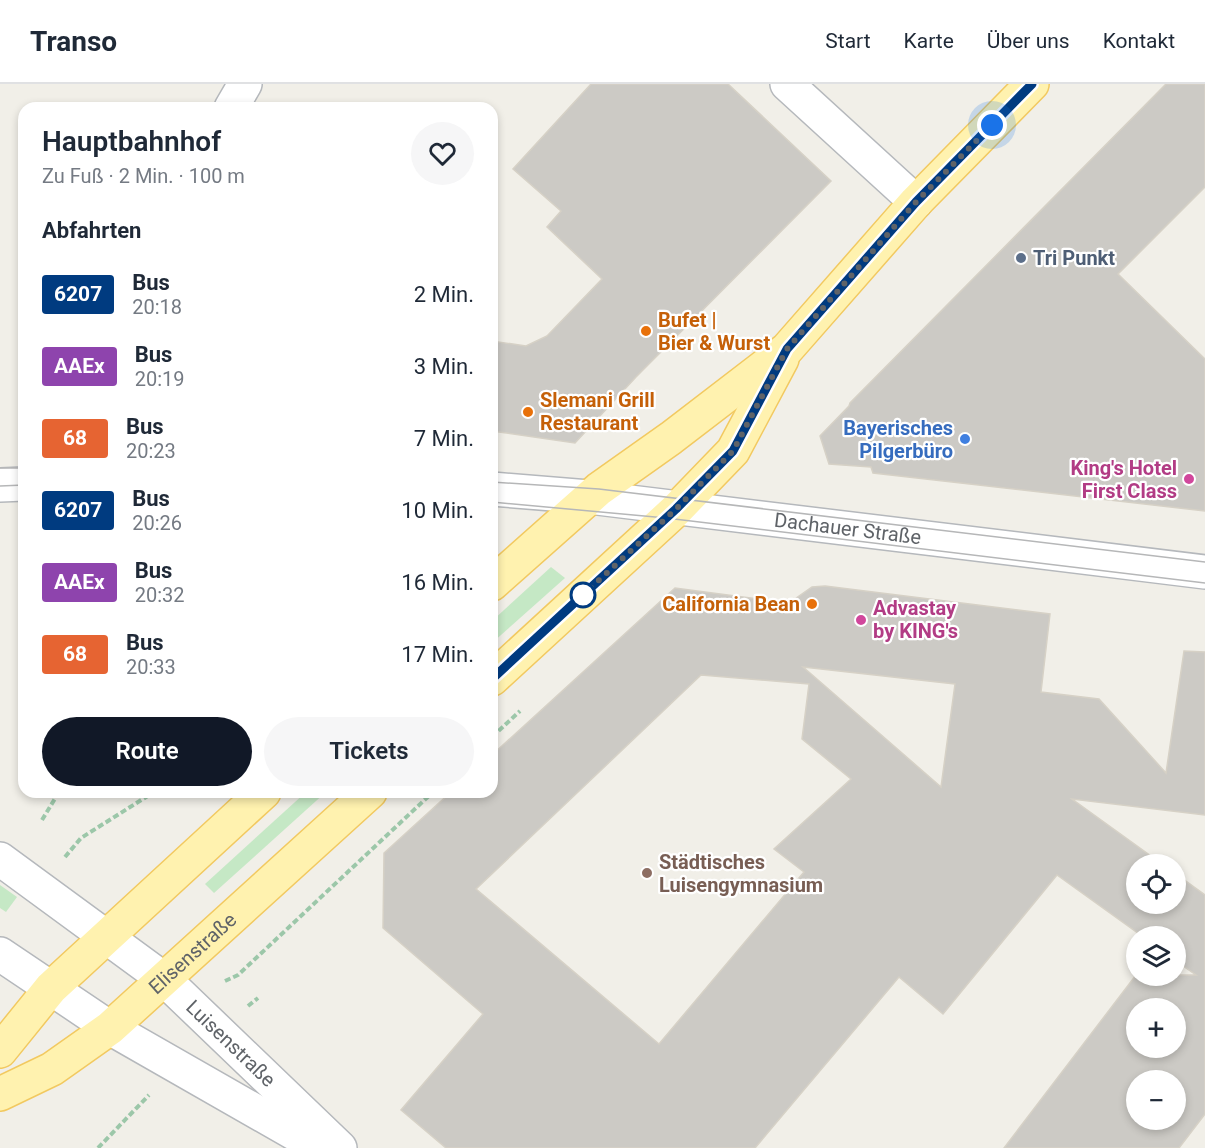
<!DOCTYPE html>
<html lang="de">
<meta charset="utf-8">
<style>
body{margin:0;font-family:Roboto,sans-serif;background:#f6f6f7;color:#1f2937;height:100vh;display:flex;flex-direction:column;font-size:22px;white-space:nowrap}
*{box-sizing:border-box;margin:0}
p{font-size:20px;color:#747a83}
.icon{flex:none;width:33px;height:33px;fill:none;stroke:currentColor;stroke-width:2;stroke-linecap:round;stroke-linejoin:round}
.map{position:relative;flex:1;overflow:hidden}
.panel{position:absolute;left:18px;top:18px;width:480px;height:696px;display:flex;flex-direction:column;background:#fff;border-radius:18px;box-shadow:0 3px 9px #0003}
.panel>*{flex:none}
.badge{padding:0 12px;border-radius:4px;font-size:21px;line-height:39px}
.controls{position:absolute;left:1126px;top:770px;display:grid;gap:12px}
.controls a{display:grid;place-items:center;width:60px;height:60px;border-radius:50%;background:#fff;box-shadow:0 3px 9px #0003;font-size:30px}
.you{position:absolute;width:30px;height:30px;margin:-15px;border:4px solid #fff;border-radius:50%;background:#1a73e8;box-shadow:0 0 0 9px #1a73e833}
.map>.badge{position:absolute;translate:-50% -50%;box-shadow:0 0 0 3px #fff}
h2{padding:0 24px;font-size:22px;line-height:54px}
.round{display:grid;place-items:center;flex:none;width:63px;height:63px;border-radius:32px;background:#f6f6f7}
.summary{display:flex;align-items:center;justify-content:space-between;height:102px;padding:0 24px}
h1{font-size:28px;font-weight:600;line-height:45px}
.button{display:flex;gap:12px;margin-top:auto;padding:12px 24px}
.button a{flex:1;height:69px;border-radius:36px;background:#111827;color:#fff;font-size:24px;font-weight:600;line-height:69px;text-align:center}
.button a+a{background:#f6f6f7;color:#1f2937}
ul{padding:0;list-style:none}
li{display:flex;align-items:center;gap:18px;height:72px;padding:0 24px}
li div{flex:1}
li b{display:block;font-size:22px}
li em{font-style:normal}
li .badge{min-width:66px;font-weight:700;text-align:center}
header{display:flex;align-items:center;gap:36px;box-sizing:border-box;height:84px;padding:0 30px;background:#fff;border-bottom:2px solid #e0e1e3}
header strong{font-size:28px}
nav{display:flex;gap:33px;margin-inline-start:auto;font-size:21px}
.map>svg:first-child{display:block}
.grass{fill:#c5e8c5}
.building{fill:#cccac5;stroke:#d6d1c6;stroke-width:1.5;fill-rule:evenodd}
.lines{fill:none;stroke-linecap:round;stroke-linejoin:round}
.minor-casing{stroke:#b5b8bc;stroke-width:36}
.major-casing{stroke:#f2c960;stroke-width:36}
.path{stroke:#9cc7a9;stroke-width:4;stroke-dasharray:6 3;stroke-linecap:butt}
.minor{stroke:#fff;stroke-width:33}
.major{stroke:#fff2af;stroke-width:33}
.tram{stroke:#b6b7b8;stroke-width:1.5}
.line-casing{stroke:#fff;stroke-width:14}
.line{stroke:#003b80;stroke-width:9}
.walk{stroke:#5f6368;stroke-width:6;stroke-dasharray:0 10.8}
.service-dot{fill:#5c6f8a;stroke:#fff;stroke-width:2}
.food-dot{fill:#e8710a;stroke:#fff;stroke-width:2}
.shop-dot{fill:#3f7fe0;stroke:#fff;stroke-width:2}
.hotel-dot{fill:#d1479c;stroke:#fff;stroke-width:2}
.stop-dot{fill:#fff;stroke:#003b80;stroke-width:3}
.education-dot{fill:#8d6e63;stroke:#fff;stroke-width:2}
.labels{text-anchor:middle;dominant-baseline:central;stroke-width:4.5;stroke-linejoin:round;paint-order:stroke}
.service-label{font-size:20px;font-weight:bold;fill:#4e5e75;stroke:#fff;text-anchor:start}
.food-label{font-size:20px;font-weight:bold;fill:#c56008;stroke:#fff;text-anchor:start}
.shop-label{font-size:20px;font-weight:bold;fill:#366cbe;stroke:#fff;text-anchor:end}
.hotel-label{font-size:20px;font-weight:bold;fill:#b23c85;stroke:#fff;text-anchor:end}
.street-label{font-size:20px;fill:#5f6368;stroke:#fff}
.education-label{font-size:20px;font-weight:bold;fill:#785e54;stroke:#fff;text-anchor:start}
</style>
<header>
<strong>Transo</strong>
<nav><a>Start</a><a>Karte</a><a>Über uns</a><a>Kontakt</a></nav>
</header>
<div class="map">
<svg width="1205" height="1064" viewBox="0 0 1205 1064">
<rect width="100%" height="100%" fill="#f1efe8"/>
<g class="grass">
<path d="M551,483L565,494L492,559V537Z"/>
<path d="M306,708H326L214,809L205,800Z"/>
<path d="M0,801L17,813L6,828L0,824Z"/>
</g>
<g class="building">
<path d="M591,0H728L831,97L636,293L575,359L492,347V257L526,262L547,252L602,195L547,143L561,127L513,85Z"/>
<path d="M1166,0H1205V103L1118,190L1205,275V427L873,389L871,383L829,380L820,352L849,322L850,319Z"/>
<path d="M825,502L1050,530L1041,608L1099,615L1166,689L1184,567L1205,568V731L1072,715L1162,780H1137V819H1176V790L1205,811V1030L1179,1064H1004L1136,891H1196L1176,877V852H1142L1057,791L943,930L899,893L755,1064H446L401,1026L483,930L383,844L384,769L451,708H492V671L675,504L789,519L812,503ZM803,583L955,600L941,703L810,589ZM701,591L809,600L802,655L851,695L774,765L804,788L659,960L476,805ZM1137,924H1176V963H1137ZM1137,996H1176V1035H1137Z"/>
</g>
<g class="lines">
<g class="minor-casing">
<g id="minor">
<path d="M787,0L916,118"/>
<path d="M231,24L245,0"/>
<path d="M0,401L24,400"/>
<path id="s1" d="M492,405L589,413L1205,488"/>
<path id="s2" d="M0,775L165,896L340,1064"/>
<path d="M0,870L110,944L320,1064"/>
</g>
</g>
<g class="major-casing">
<g id="major">
<path d="M492,500L599,405L671,354L787,265L916,118L1032,0"/>
<path d="M492,595L677,425L733,367L782,275"/>
<path d="M0,967L51,904L264,708"/>
<path id="s3" d="M0,1010L52,985L110,944L370,708"/>
</g>
</g>
<g class="path">
<path d="M492,653L520,627"/>
<path d="M42,736L59,708"/>
<path d="M65,773L81,754L154,708"/>
<path d="M225,897L238,891L433,708"/>
<path d="M248,922L258,914"/>
<path d="M98,1064L149,1011"/>
</g>
<use href="#minor" class="minor"/>
<use href="#major" class="major"/>
<g class="tram">
<path d="M0,384H24"/>
<path d="M492,398L599,405L1205,478"/>
<path d="M0,402L24,401"/>
<path d="M492,418L666,434L1205,499"/>
</g>
</g>
<g class="lines">
<g class="line-casing">
<path id="line" d="M492,595L676,425L733,367L787,265L916,118L1032,0"/>
</g>
<use href="#line" class="line"/>
<path class="walk" d="M583,511L676,425L733,367L787,265L916,118L992,41"/>
</g>
<circle class="service-dot" cx="1021" cy="174" r="6"/>
<g class="food-dot">
<circle cx="646" cy="247" r="6"/>
<circle cx="528" cy="328" r="6"/>
<circle cx="812" cy="520" r="6"/>
</g>
<circle class="shop-dot" cx="965" cy="355" r="6"/>
<g class="hotel-dot">
<circle cx="1189" cy="395" r="6"/>
<circle cx="861" cy="536" r="6"/>
</g>
<circle class="stop-dot" cx="583" cy="511" r="12"/>
<circle class="education-dot" cx="647" cy="789" r="6"/>
<g class="labels">
<g class="service-label">
<text x="1033" y="174">Tri Punkt</text>
</g>
<g class="food-label">
<text x="658" y="236">Bufet |<tspan x="658" dy="23">Bier &amp; Wurst</tspan></text>
<text x="540" y="316">Slemani Grill<tspan x="540" dy="23">Restaurant</tspan></text>
<text x="800" y="520" text-anchor="end">California Bean</text>
</g>
<g class="shop-label">
<text x="953" y="344">Bayerisches<tspan x="953" dy="23">Pilgerbüro</tspan></text>
</g>
<g class="hotel-label">
<text x="1177" y="384">King's Hotel<tspan x="1177" dy="23">First Class</tspan></text>
<text x="873" y="524" text-anchor="start">Advastay<tspan x="873" dy="23">by KING's</tspan></text>
</g>
<g class="street-label">
<text stroke="none"><textPath href="#s1" startOffset="358">Dachauer Straße</textPath></text>
<text stroke="none"><textPath href="#s3" startOffset="240">Elisenstraße</textPath></text>
<text stroke="none"><textPath href="#s2" startOffset="296">Luisenstraße</textPath></text>
</g>
<g class="education-label">
<text x="659" y="778">Städtisches<tspan x="659" dy="23">Luisengymnasium</tspan></text>
</g>
</g>
</svg>
<div class="controls">
<a><svg class="icon" aria-label="locate" viewBox="0 0 24 24"><circle cx="12" cy="12" r="6"/><path d="M12 2v4M12 18v4M2 12h4M18 12h4"/></svg></a>
<a><svg class="icon" aria-label="layers" viewBox="0 0 24 24"><path d="M12 4l9 5-9 5-9-5zM3 14l9 5 9-5"/></svg></a>
<a>+</a>
<a>−</a>
</div>
<div class="you" style="left:992px;top:41px"></div>
<section class="panel">
<div class="summary"><div><h1>Hauptbahnhof</h1><p>Zu Fuß · 2 Min. · 100 m</p></div><a class="round"><svg class="icon" aria-label="heart" viewBox="0 0 24 24"><path d="M12 20l-8-8c-3-5 5-10 8-4 3-6 11-1 8 4z"/></svg></a></div>
<h2>Abfahrten</h2>
<ul>
<li><span class="badge" style="background:#003b80;color:#fff">6207</span><div><b>Bus</b><p>20:18</p></div><em>2 Min.</em></li>
<li><span class="badge" style="background:#8e44ad;color:#fff">AAEx</span><div><b>Bus</b><p>20:19</p></div><em>3 Min.</em></li>
<li><span class="badge" style="background:#e66432;color:#fff">68</span><div><b>Bus</b><p>20:23</p></div><em>7 Min.</em></li>
<li><span class="badge" style="background:#003b80;color:#fff">6207</span><div><b>Bus</b><p>20:26</p></div><em>10 Min.</em></li>
<li><span class="badge" style="background:#8e44ad;color:#fff">AAEx</span><div><b>Bus</b><p>20:32</p></div><em>16 Min.</em></li>
<li><span class="badge" style="background:#e66432;color:#fff">68</span><div><b>Bus</b><p>20:33</p></div><em>17 Min.</em></li>
</ul>
<div class="button"><a>Route</a><a>Tickets</a></div>
</section>
</div>
